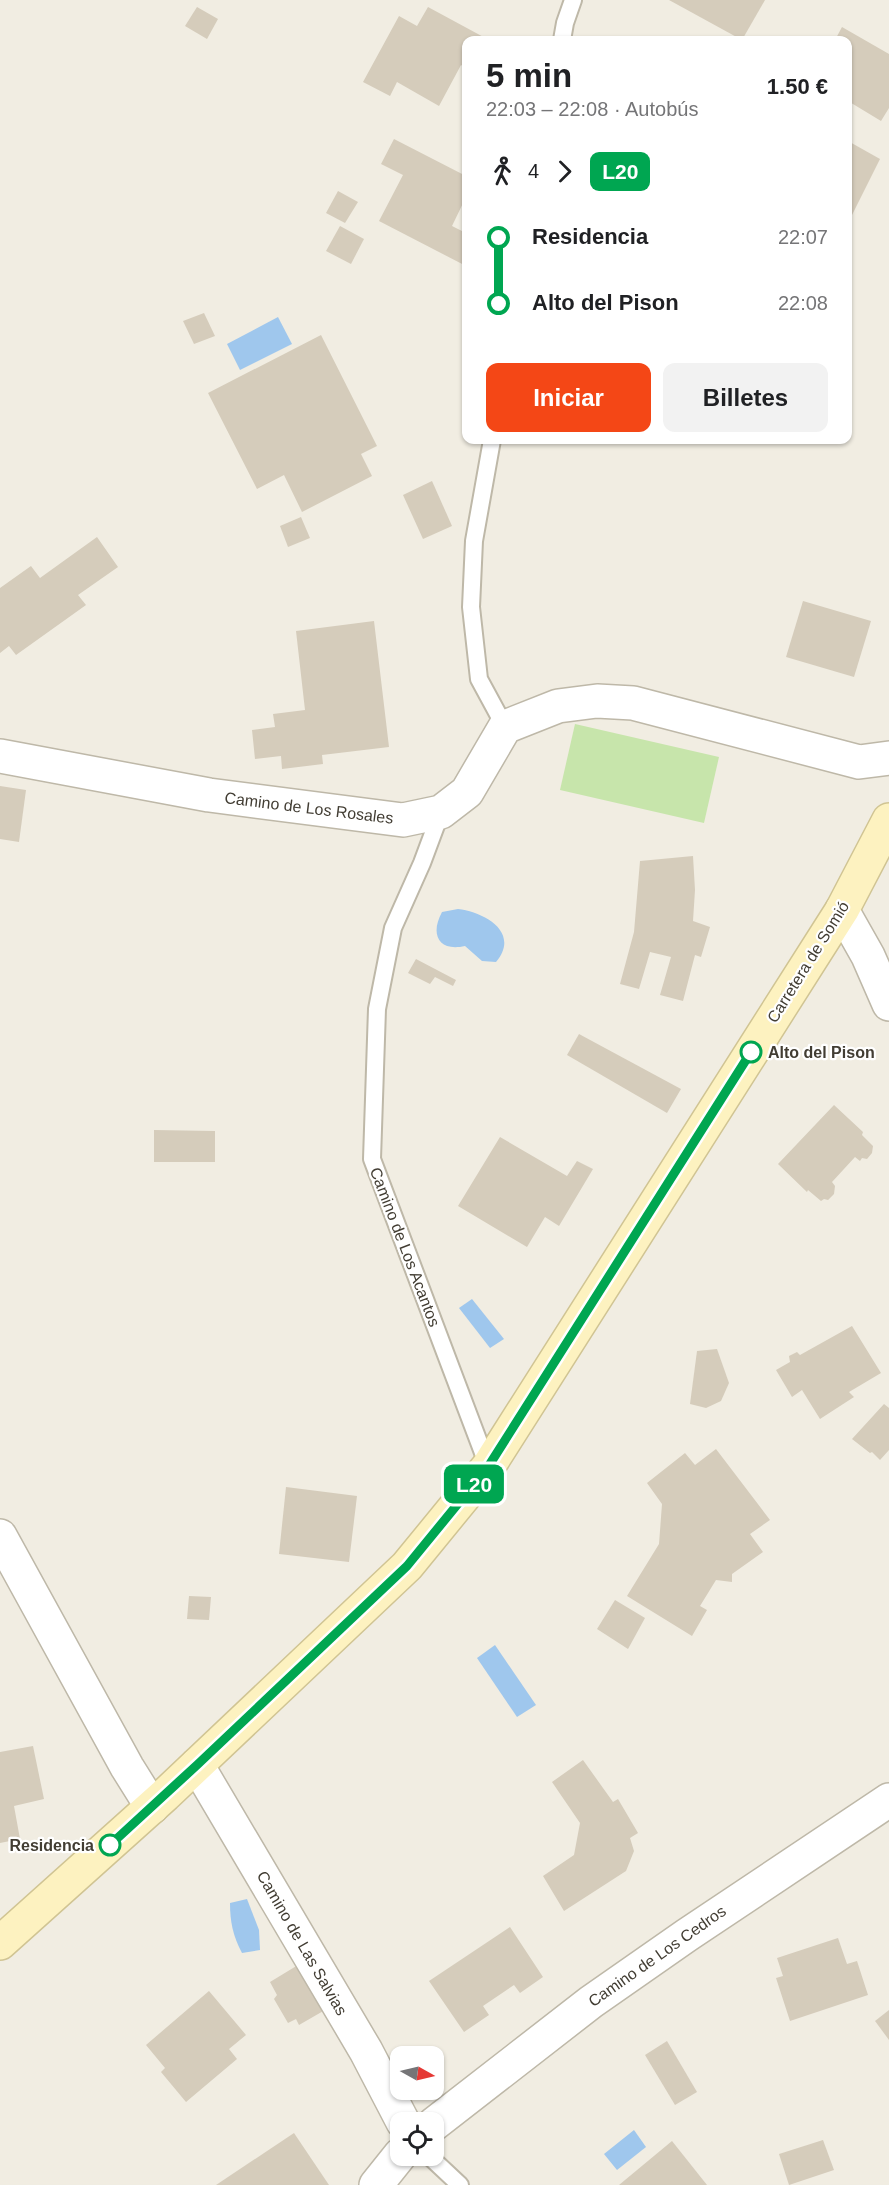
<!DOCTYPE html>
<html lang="es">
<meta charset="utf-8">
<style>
body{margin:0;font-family:Helvetica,sans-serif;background:#f2f2f2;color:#202124;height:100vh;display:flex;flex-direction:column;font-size:22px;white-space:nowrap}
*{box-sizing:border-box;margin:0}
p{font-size:20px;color:#757577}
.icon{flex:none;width:33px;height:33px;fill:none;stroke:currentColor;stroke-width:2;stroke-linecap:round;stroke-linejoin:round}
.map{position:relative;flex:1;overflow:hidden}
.side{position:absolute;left:462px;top:36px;width:390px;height:408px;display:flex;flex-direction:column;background:#fff;border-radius:12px;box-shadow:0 2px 4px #0004}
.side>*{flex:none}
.badge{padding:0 12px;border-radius:9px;font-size:21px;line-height:39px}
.needle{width:39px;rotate:98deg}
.controls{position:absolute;left:390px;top:2046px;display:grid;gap:12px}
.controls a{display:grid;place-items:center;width:54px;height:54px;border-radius:12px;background:#fff;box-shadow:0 2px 4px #0004;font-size:30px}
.map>.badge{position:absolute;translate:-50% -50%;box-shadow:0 0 0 3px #fff}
.legs{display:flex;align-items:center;gap:9px;height:66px;padding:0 24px;font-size:20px}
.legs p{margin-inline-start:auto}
.headline{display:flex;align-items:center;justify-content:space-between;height:102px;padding:0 24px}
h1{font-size:33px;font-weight:800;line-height:45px}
.action{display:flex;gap:12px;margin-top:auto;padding:12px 24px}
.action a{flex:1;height:69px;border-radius:12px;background:#f44716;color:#fff;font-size:24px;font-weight:800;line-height:69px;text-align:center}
.action a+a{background:#f2f2f2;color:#202124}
ul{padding:0 24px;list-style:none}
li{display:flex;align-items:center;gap:21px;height:66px;font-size:22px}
li i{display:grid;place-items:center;width:9px;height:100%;margin:0 8px;background:currentColor}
li i::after{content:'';width:15px;height:15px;margin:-8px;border:4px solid;border-radius:50%;background:#fff}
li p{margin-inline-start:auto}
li:first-child i{background:linear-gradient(#0000 50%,currentColor 0)}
li:last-child i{background:linear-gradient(currentColor 50%,#0000 0)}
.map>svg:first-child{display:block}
.green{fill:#c7e5ab}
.water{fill:#9fc7ed}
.building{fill:#d5ccbb}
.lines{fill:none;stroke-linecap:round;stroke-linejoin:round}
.lane-casing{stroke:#beb8a8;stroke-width:20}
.street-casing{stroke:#beb8a8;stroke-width:36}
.secondary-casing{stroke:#d0c493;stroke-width:36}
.lane{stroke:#fff;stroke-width:16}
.street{stroke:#fff;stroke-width:33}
.secondary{stroke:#fdf2c0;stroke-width:33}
.line-1-casing{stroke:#fff;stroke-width:14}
.line-1{stroke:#00a651;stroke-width:9}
.stop-1-dot{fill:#fff;stroke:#00a651;stroke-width:3}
.labels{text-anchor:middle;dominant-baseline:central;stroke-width:4.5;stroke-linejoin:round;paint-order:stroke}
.street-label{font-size:16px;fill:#423d33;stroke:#fff}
.stop-label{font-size:16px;font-weight:bold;fill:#423d33;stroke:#fff;text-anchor:start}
</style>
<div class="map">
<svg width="889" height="2185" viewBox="0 0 889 2185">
<rect width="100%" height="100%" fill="#f1ede2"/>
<path class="green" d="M575,724L719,757L704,823L560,790Z"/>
<g class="water">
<path d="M278,317L292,344L240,370L227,344Z"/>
<path d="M458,909C484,912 521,932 496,962L482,961L465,946C438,952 430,934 442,912Z"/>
<path d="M472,1299L504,1339L490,1348L459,1308Z"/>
<path d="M495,1645L536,1705L517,1717L477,1658Z"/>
<path d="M247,1899L259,1930L260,1950L242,1953C233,1936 230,1922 230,1903Z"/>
<path d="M634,2130L646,2147L617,2170L604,2154Z"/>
</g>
<g class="building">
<path d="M669,0H765L742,40Z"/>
<path d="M197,7L218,19L207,39L185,26Z"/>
<path d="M428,7L489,40H466V68L461,65L439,106L397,82L390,96L363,82L399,16L417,26Z"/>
<path d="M842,27L889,54V108L881,121L848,101V40H835Z"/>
<path d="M394,139L466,176V197L452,226L466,233V266L379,221L403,175L381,164Z"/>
<path d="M848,141L880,159L848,223Z"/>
<path d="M338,191L358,202L345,223L326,213Z"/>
<path d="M340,226L364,239L351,264L326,251Z"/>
<path d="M204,313L215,336L194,344L183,321Z"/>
<path d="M321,335L377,446L361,454L372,476L302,512L284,475L257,489L208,393Z"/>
<path d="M432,481L452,526L423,539L403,495Z"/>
<path d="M301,517L310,538L288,547L280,526Z"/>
<path d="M97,537L118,567L78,595L86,605L16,655L9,646L0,653V588L31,566L40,578Z"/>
<path d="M803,601L871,621L854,677L786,657Z"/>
<path d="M374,621L389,747L322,755L323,764L282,769L281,756L255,759L252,730L275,727L273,714L305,710L296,631Z"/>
<path d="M0,786L26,790L19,842L0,839Z"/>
<path d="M693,856L695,890L693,921L710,927L701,957L695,955L683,1001L660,995L671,957L650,952L639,989L620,984L634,932L640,861Z"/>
<path d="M416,959L456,980L453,986L435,977L430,984L408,973Z"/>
<path d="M579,1034L681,1089L667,1113L567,1055Z"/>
<path d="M834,1105L863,1132L862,1135L873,1146L872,1153L867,1159L862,1158L860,1161L855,1157L832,1182L835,1186L834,1194L828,1200L824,1199L821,1201L808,1190L807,1192L778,1164Z"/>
<path d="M154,1130L215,1131V1162H154Z"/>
<path d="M500,1137L567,1176L577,1161L593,1169L559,1226L545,1217L527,1247L458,1206Z"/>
<path d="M852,1326L881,1373L849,1392L854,1397L820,1419L802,1390L792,1397L776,1370L790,1362L789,1356L797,1352L800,1355Z"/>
<path d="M717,1349L729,1383L721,1401L706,1408L690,1404L697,1351Z"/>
<path d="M884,1404L889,1408V1450L880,1460L872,1452L870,1453L852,1439Z"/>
<path d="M716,1449L770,1520L750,1534L763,1552L732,1574V1582L716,1580L700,1606L707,1610L692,1636L627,1596L659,1544L662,1504L647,1483L685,1453L695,1465Z"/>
<path d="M286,1487L357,1496L349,1562L279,1554Z"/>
<path d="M189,1596L211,1597L209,1620L187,1619Z"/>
<path d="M615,1600L645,1618L628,1649L597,1629Z"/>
<path d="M33,1746L44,1799L14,1806L20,1839L0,1843V1752Z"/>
<path d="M583,1760L613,1802L618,1799L638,1833L630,1838L634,1851L626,1871L564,1911L543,1876L574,1855L580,1823L552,1782Z"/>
<path d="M510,1927L543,1977L520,1993L514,1985L483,2006L489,2015L464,2032L429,1981Z"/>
<path d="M838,1938L847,1964L857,1961L868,1995L790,2021L776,1978L783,1976L777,1958Z"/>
<path d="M298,1965L325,2010L299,2025L296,2019L288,2023L274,1999L277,1995L270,1982Z"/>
<path d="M209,1991L246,2035L229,2049L237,2059L186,2102L161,2072L165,2068L146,2045Z"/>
<path d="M889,2010V2040L875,2021Z"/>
<path d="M667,2041L697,2092L675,2105L645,2055Z"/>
<path d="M294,2133L329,2185H216Z"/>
<path d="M823,2140L834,2170L789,2185L779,2154Z"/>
<path d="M672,2141L707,2185H619Z"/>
</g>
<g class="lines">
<g class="lane-casing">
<g id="lane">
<path d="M562,40L565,23L573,0"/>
<path d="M492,440L474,541L471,607L479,679L505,727"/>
<path d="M441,812L422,863L393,928L377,1009L372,1159L488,1466"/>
<path d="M429,2156L460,2185"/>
</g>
</g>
<g class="street-casing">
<g id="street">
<path d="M0,756L209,795L403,820L441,812L467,792L505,727L558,706L597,701L633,703L859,762L889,758"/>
<path d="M842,910L868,956L889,1004"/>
<path d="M0,1536L127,1767L152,1807"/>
<path d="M197,1765L366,2051L403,2122"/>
<path d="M434,2124L591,2002L687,1935L889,1800"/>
<path d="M376,2185L400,2155"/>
</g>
</g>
<g class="secondary-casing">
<path id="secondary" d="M0,1943L165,1795L407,1566L488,1467L842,910L889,820"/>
</g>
<use href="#lane" class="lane"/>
<use href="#street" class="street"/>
<use href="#secondary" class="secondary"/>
</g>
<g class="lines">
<g class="line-1-casing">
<path id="line-1" d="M110,1845L197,1765L407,1566L488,1467L751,1052"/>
</g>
<use href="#line-1" class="line-1"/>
</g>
<g class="stop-1-dot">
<circle cx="751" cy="1052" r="10"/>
<circle cx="110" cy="1845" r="10"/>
</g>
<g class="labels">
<g class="street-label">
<text transform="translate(309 808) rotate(7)">Camino de Los Rosales</text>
<text transform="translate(808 962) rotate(-58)">Carretera de Somió</text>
<text transform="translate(405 1247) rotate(69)">Camino de Los Acantos</text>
<text transform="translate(302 1943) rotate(60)">Camino de Las Salvias</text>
<text transform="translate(657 1956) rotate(-35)">Camino de Los Cedros</text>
</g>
<g class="stop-label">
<text x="768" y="1052">Alto del Pison</text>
<text x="94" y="1845" text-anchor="end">Residencia</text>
</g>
</g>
</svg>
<div class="controls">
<a><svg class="needle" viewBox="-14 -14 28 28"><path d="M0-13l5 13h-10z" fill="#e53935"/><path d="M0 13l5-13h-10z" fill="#757577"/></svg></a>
<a><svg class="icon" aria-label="locate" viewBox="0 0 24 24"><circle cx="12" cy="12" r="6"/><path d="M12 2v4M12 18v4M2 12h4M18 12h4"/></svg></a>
</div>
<b class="badge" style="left:474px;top:1484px;background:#00a651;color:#fff">L20</b>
<section class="side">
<div class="headline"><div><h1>5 min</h1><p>22:03 – 22:08 · Autobús</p></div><b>1.50 €</b></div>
<div class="legs"><svg class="icon" aria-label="walk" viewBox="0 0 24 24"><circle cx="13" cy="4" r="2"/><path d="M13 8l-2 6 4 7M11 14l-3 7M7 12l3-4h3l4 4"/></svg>4<svg class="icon" aria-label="forward" viewBox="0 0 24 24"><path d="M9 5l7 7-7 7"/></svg><b class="badge" style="background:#00a651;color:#fff">L20</b></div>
<ul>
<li><i style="color:#00a651"></i><b>Residencia</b><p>22:07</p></li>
<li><i style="color:#00a651"></i><b>Alto del Pison</b><p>22:08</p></li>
</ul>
<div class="action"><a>Iniciar</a><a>Billetes</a></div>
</section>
</div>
